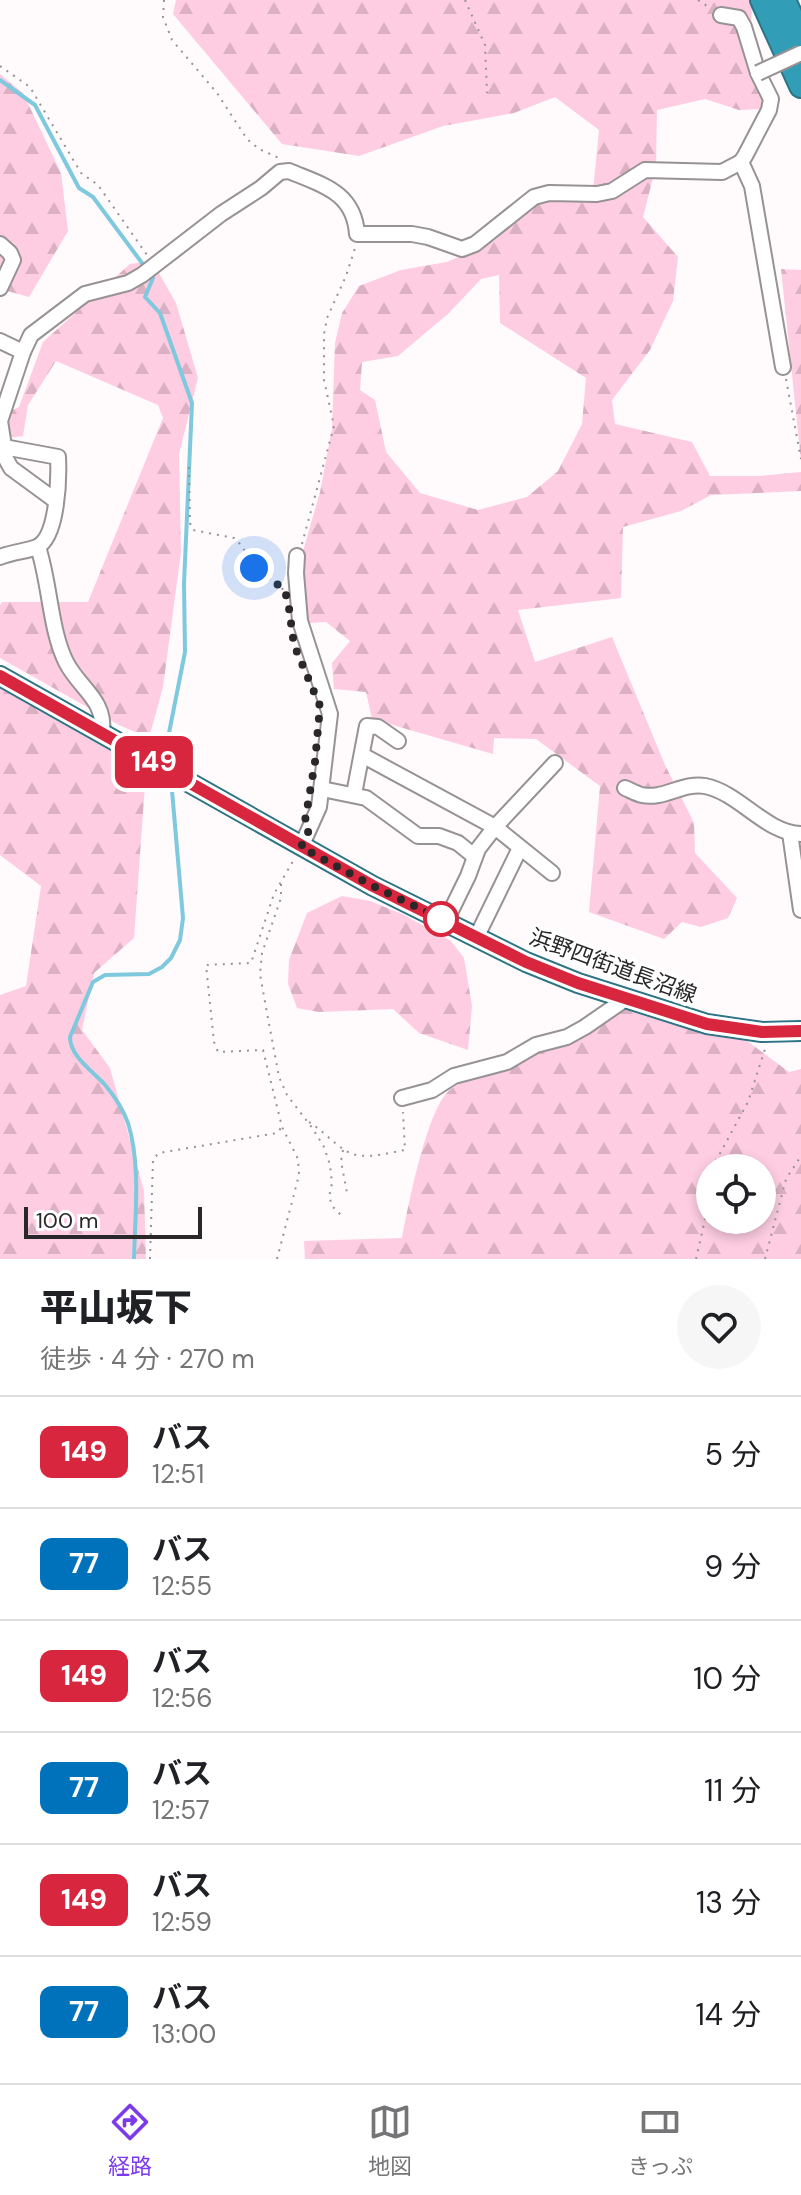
<!DOCTYPE html>
<html lang="ja">
<meta charset="utf-8">
<style>
body{margin:0;font-family:"DM Sans","Noto Sans JP",sans-serif;background:#f6f6f6;color:#202124;height:100vh;display:flex;flex-direction:column;font-size:30px;white-space:nowrap}
*{box-sizing:border-box;margin:0}
p{font-size:26px;color:#757577}
.icon{flex:none;width:44px;height:44px;fill:none;stroke:currentColor;stroke-width:2;stroke-linecap:round;stroke-linejoin:round}
.map{position:relative;height:1259px;overflow:hidden}
.panel{display:flex;flex-direction:column;background:#fff;flex:1}
.panel>*{flex:none}
.badge{padding:0 16px;border-radius:12px;font-size:28px;line-height:52px}
.fabs{position:absolute;left:696px;top:1154px;display:grid;gap:16px}
.fabs a{display:grid;place-items:center;width:80px;height:80px;border-radius:50%;background:#fff;box-shadow:0 4px 12px #0003;font-size:40px}
.scale{position:absolute;left:24px;bottom:20px;width:178px;box-sizing:border-box;padding-left:8px;border:4px solid #292728;border-top:0;font-size:22px;line-height:28px;white-space:nowrap;color:#292728;-webkit-text-stroke:6px #fff;paint-order:stroke}
.you{position:absolute;width:40px;height:40px;margin:-20px;border:6px solid #fff;border-radius:50%;background:#1a73e8;box-shadow:0 0 0 12px #1a73e833}
.map>.badge{position:absolute;translate:-50% -50%;box-shadow:0 0 0 4px #fff}
.round{display:grid;place-items:center;flex:none;width:84px;height:84px;border-radius:42px;background:#f6f6f6}
.head{display:flex;align-items:center;justify-content:space-between;height:136px;padding:0 40px}
h1{font-size:38px;font-weight:800;line-height:60px}
ul{padding:0;list-style:none}
li{display:flex;align-items:center;gap:24px;height:112px;padding:0 40px;border-top:2px solid #e0e0e0}
li div{flex:1}
li b{display:block;font-size:30px}
li em{font-style:normal}
li .badge{min-width:88px;font-weight:700;text-align:center}
.dock{display:flex;justify-content:space-around;align-items:center;height:112px;border-top:2px solid #e0e0e0;background:#fff;font-size:22px;color:#757577}
.dock a{display:grid;justify-items:center;gap:4px}
.dock .selected{color:#7c3aed}
.map>svg:first-child{display:block}
.forest{fill:url(#forest-firs);fill-rule:evenodd}
.lines{fill:none;stroke-linecap:round;stroke-linejoin:round}
.stream{stroke:#7ec9dd;stroke-width:4}
.minor-casing{stroke:#979294;stroke-width:18}
.major-casing{stroke:#2e7484;stroke-width:22}
.highway-casing{stroke:#2e7484;stroke-width:26}
.path{stroke:#969394;stroke-width:2;stroke-dasharray:2 6;stroke-linecap:butt}
.minor{stroke:#fff;stroke-width:14}
.major{stroke:#83c4d3;stroke-width:18}
.highway{stroke:#319db6;stroke-width:22}
.minor-bridge-casing{stroke:#979294;stroke-width:18;stroke-linecap:butt}
.minor-bridge{stroke:#fff;stroke-width:14}
.line-casing{stroke:#fff;stroke-width:18}
.line{stroke:#d7263d;stroke-width:12}
.walk{stroke:#292728;stroke-width:8;stroke-dasharray:0 14.4}
.stop-dot{fill:#fff;stroke:#d7263d;stroke-width:4}
.labels{text-anchor:middle;dominant-baseline:central;stroke-width:8;stroke-linejoin:round;paint-order:stroke}
.street-label{font-size:22px;fill:#292728;stroke:#fff}
</style>
<div class="map">
<svg width="801" height="1259" viewBox="0 0 801 1259">
<defs>
<pattern id="forest-firs" width="22" height="20" patternUnits="userSpaceOnUse" patternTransform="scale(2)"><rect width="22" height="20" fill="#fecde2"/><path d="M5 1l3.5 6h-7zM16 11l3.5 6h-7z" fill="#dab0c2"/></pattern>
</defs>
<rect width="100%" height="100%" fill="#fffafc"/>
<g class="forest">
<path d="M176,0H752L751,32L767,87L761,109L739,110L705,99L657,110L656,166L643,217L678,257L673,301L650,350L612,400L615,424L692,442L710,476H760L801,472V491L711,495L681,511L623,527L621,598L518,610L535,662L612,637L665,765L694,823L695,853L737,898L728,918L701,927L682,922L664,939L589,912L600,786L536,739L494,738L493,754L372,719L366,692L334,689L332,663L350,641L326,622L308,623L297,572L320,492L332,429L335,343L342,313L359,286L401,270L447,262L494,241L536,203L569,192L593,191L599,130L555,97L514,113L443,126L359,156L282,144L173,14ZM499,275L500,323L586,378L582,424L558,471L527,497L478,510L420,493L386,452L375,400L360,390L362,362L398,356L449,313L481,279Z"/>
<path d="M0,74L23,93L61,173L68,231L29,297L0,289Z"/>
<path d="M152,261L176,303L198,378L179,454L181,552L163,687L149,738L119,725L0,658V605L2,602H88L163,418L158,405L56,361L28,405L23,436L0,439V416L19,407L43,342L130,264Z"/>
<path d="M781,269L801,270V461Z"/>
<path d="M0,682L46,703L146,771L134,938L94,973L82,1030L110,1068L144,1191L146,1259H0V995L26,986L41,886L0,855Z"/>
<path d="M342,896L370,901L402,914L451,941L464,958L472,1006L468,1050L419,1033L393,1009L319,1012L297,1008L288,984L289,960L307,913Z"/>
<path d="M628,1006L739,1035L789,1072L801,1069V1259H305L304,1241L402,1238C408,1208 427,1106 451,1089C463,1080 482,1076 496,1070C541,1051 588,1034 628,1006ZM710,1168H762V1220H710Z"/>
</g>
<g class="lines">
<g class="stream">
<path d="M0,80L35,105L79,188L93,197L145,267"/>
<path d="M150,274L153,278L145,297L160,313L192,403L184,584L185,652L168,738L170,766"/>
<path d="M134,1259C135,1216 141,1164 128,1123C123,1109 115,1097 106,1086C94,1072 70,1057 70,1037L93,982L105,975L149,974L162,967L171,958L180,940L183,918L171,779"/>
</g>
<g class="minor-casing">
<g id="minor">
<path d="M741,162L752,186L783,367"/>
<path d="M0,244L10,253L13,260L0,288"/>
<path d="M0,341L23,352"/>
<path d="M56,501L11,468L6,459L0,421L23,352L31,335L85,294L128,283L142,275L221,214L261,188L280,172L289,171C322,185 354,192 357,234H412L428,237L462,249L475,244L534,197L549,193L597,194L612,191L645,170L722,172L741,162L745,156L769,110L771,99L758,73L744,27L739,18L721,15"/>
<path d="M38,547C50,583 50,630 66,662C79,688 106,700 102,732"/>
<path d="M297,556L296,573L300,621L330,714L319,807L301,847"/>
<path d="M0,557C12,552 28,551 37,547C58,537 59,477 58,457L4,447"/>
<path d="M362,755L495,827L552,873"/>
<path d="M625,788C630,790 637,794 642,795C663,800 683,782 705,786C740,793 765,833 801,834"/>
<path d="M322,789L366,798L418,836H439L458,843L474,856"/>
<path d="M354,794L367,726L378,727L398,741"/>
<path d="M790,833L801,910"/>
<path d="M446,921L468,876L478,849L495,827L555,763"/>
<path d="M477,936L520,848"/>
<path d="M402,1098L432,1090L454,1076L507,1062L536,1045L567,1037L585,1027L627,998"/>
</g>
</g>
<g class="major-casing">
<path id="major" d="M0,676L373,886L526,962L578,983L707,1024L762,1032L801,1031"/>
</g>
<g class="highway-casing">
<g id="highway">
<path d="M762,0L801,86"/>
<path d="M784,0L801,38"/>
</g>
</g>
<g class="path">
<path d="M164,0L163,17L172,40L217,93L247,139L259,149L279,158"/>
<path d="M465,0L485,45L487,93"/>
<path d="M698,0L710,8"/>
<path d="M0,66L30,87L81,173L98,185L147,255"/>
<path d="M786,379L801,459"/>
<path d="M189,467L190,523L193,530L234,538L242,546L254,568L284,590"/>
<path d="M302,544L334,426L324,380V334L327,318L346,276L356,245"/>
<path d="M281,884V898L262,953L260,974L267,1013L279,1077L287,1095L313,1129L324,1147L330,1165L332,1183L329,1197L333,1207L343,1217"/>
<path d="M309,1122C322,1130 333,1143 346,1151C363,1161 387,1153 405,1150L403,1112"/>
<path d="M343,1150L341,1161L347,1193"/>
<path d="M712,1168L748,1102L765,1049"/>
<path d="M150,1259L153,1159L159,1153L277,1133L281,1128"/>
<path d="M277,1259L299,1175L298,1159L282,1127L263,1050L218,1052L214,1042L206,965L251,963L274,894L293,861"/>
<path d="M696,1259L706,1215L703,1193L710,1172"/>
<path d="M765,1259L786,1179L801,1156"/>
</g>
<use href="#minor" class="minor"/>
<use href="#major" class="major"/>
<use href="#highway" class="highway"/>
<g class="minor-bridge-casing">
<path id="minor-bridge" d="M758,73L801,53"/>
</g>
<use href="#minor-bridge" class="minor-bridge"/>
</g>
<g class="lines">
<g class="line-casing">
<path id="line" d="M0,676L373,886L526,962L578,983L707,1024L762,1032L801,1031"/>
</g>
<use href="#line" class="line"/>
<path class="walk" d="M254,568L284,589L288,601L294,645L320,706L315,762L305,821L309,830L301,847L373,886L446,921L441,919"/>
</g>
<circle class="stop-dot" cx="441" cy="919" r="16"/>
<g class="labels">
<g class="street-label">
<text transform="translate(613 966) rotate(20)">浜野四街道長沼線</text>
</g>
</g>
</svg>
<div class="fabs">
<a><svg class="icon" aria-label="locate" viewBox="0 0 24 24"><circle cx="12" cy="12" r="6"/><path d="M12 2v4M12 18v4M2 12h4M18 12h4"/></svg></a>
</div>
<div class="scale">100 m</div>
<div class="you" style="left:254px;top:568px"></div>
<b class="badge" style="left:154px;top:762px;background:#d7263d;color:#fff">149</b>
</div>
<section class="panel">
<div class="head"><div><h1>平山坂下</h1><p>徒歩 · 4 分 · 270 m</p></div><a class="round"><svg class="icon" aria-label="heart" viewBox="0 0 24 24"><path d="M12 20l-8-8c-3-5 5-10 8-4 3-6 11-1 8 4z"/></svg></a></div>
<ul>
<li><span class="badge" style="background:#d7263d;color:#fff">149</span><div><b>バス</b><p>12:51</p></div><em>5 分</em></li>
<li><span class="badge" style="background:#0072bc;color:#fff">77</span><div><b>バス</b><p>12:55</p></div><em>9 分</em></li>
<li><span class="badge" style="background:#d7263d;color:#fff">149</span><div><b>バス</b><p>12:56</p></div><em>10 分</em></li>
<li><span class="badge" style="background:#0072bc;color:#fff">77</span><div><b>バス</b><p>12:57</p></div><em>11 分</em></li>
<li><span class="badge" style="background:#d7263d;color:#fff">149</span><div><b>バス</b><p>12:59</p></div><em>13 分</em></li>
<li><span class="badge" style="background:#0072bc;color:#fff">77</span><div><b>バス</b><p>13:00</p></div><em>14 分</em></li>
</ul>
</section>
<nav class="dock">
<a class="selected"><svg class="icon" aria-label="directions" viewBox="0 0 24 24"><path d="M12 3l9 9-9 9-9-9zM9 14v-3h6M13 9l2 2-2 2"/></svg>経路</a>
<a><svg class="icon" aria-label="map" viewBox="0 0 24 24"><path d="M3 6l6-2 6 2 6-2v14l-6 2-6-2-6 2zM9 4v14M15 6v14"/></svg>地図</a>
<a><svg class="icon" aria-label="tickets" viewBox="0 0 24 24"><path d="M3 7h18v10H3zM15 7v10"/></svg>きっぷ</a>
</nav>
